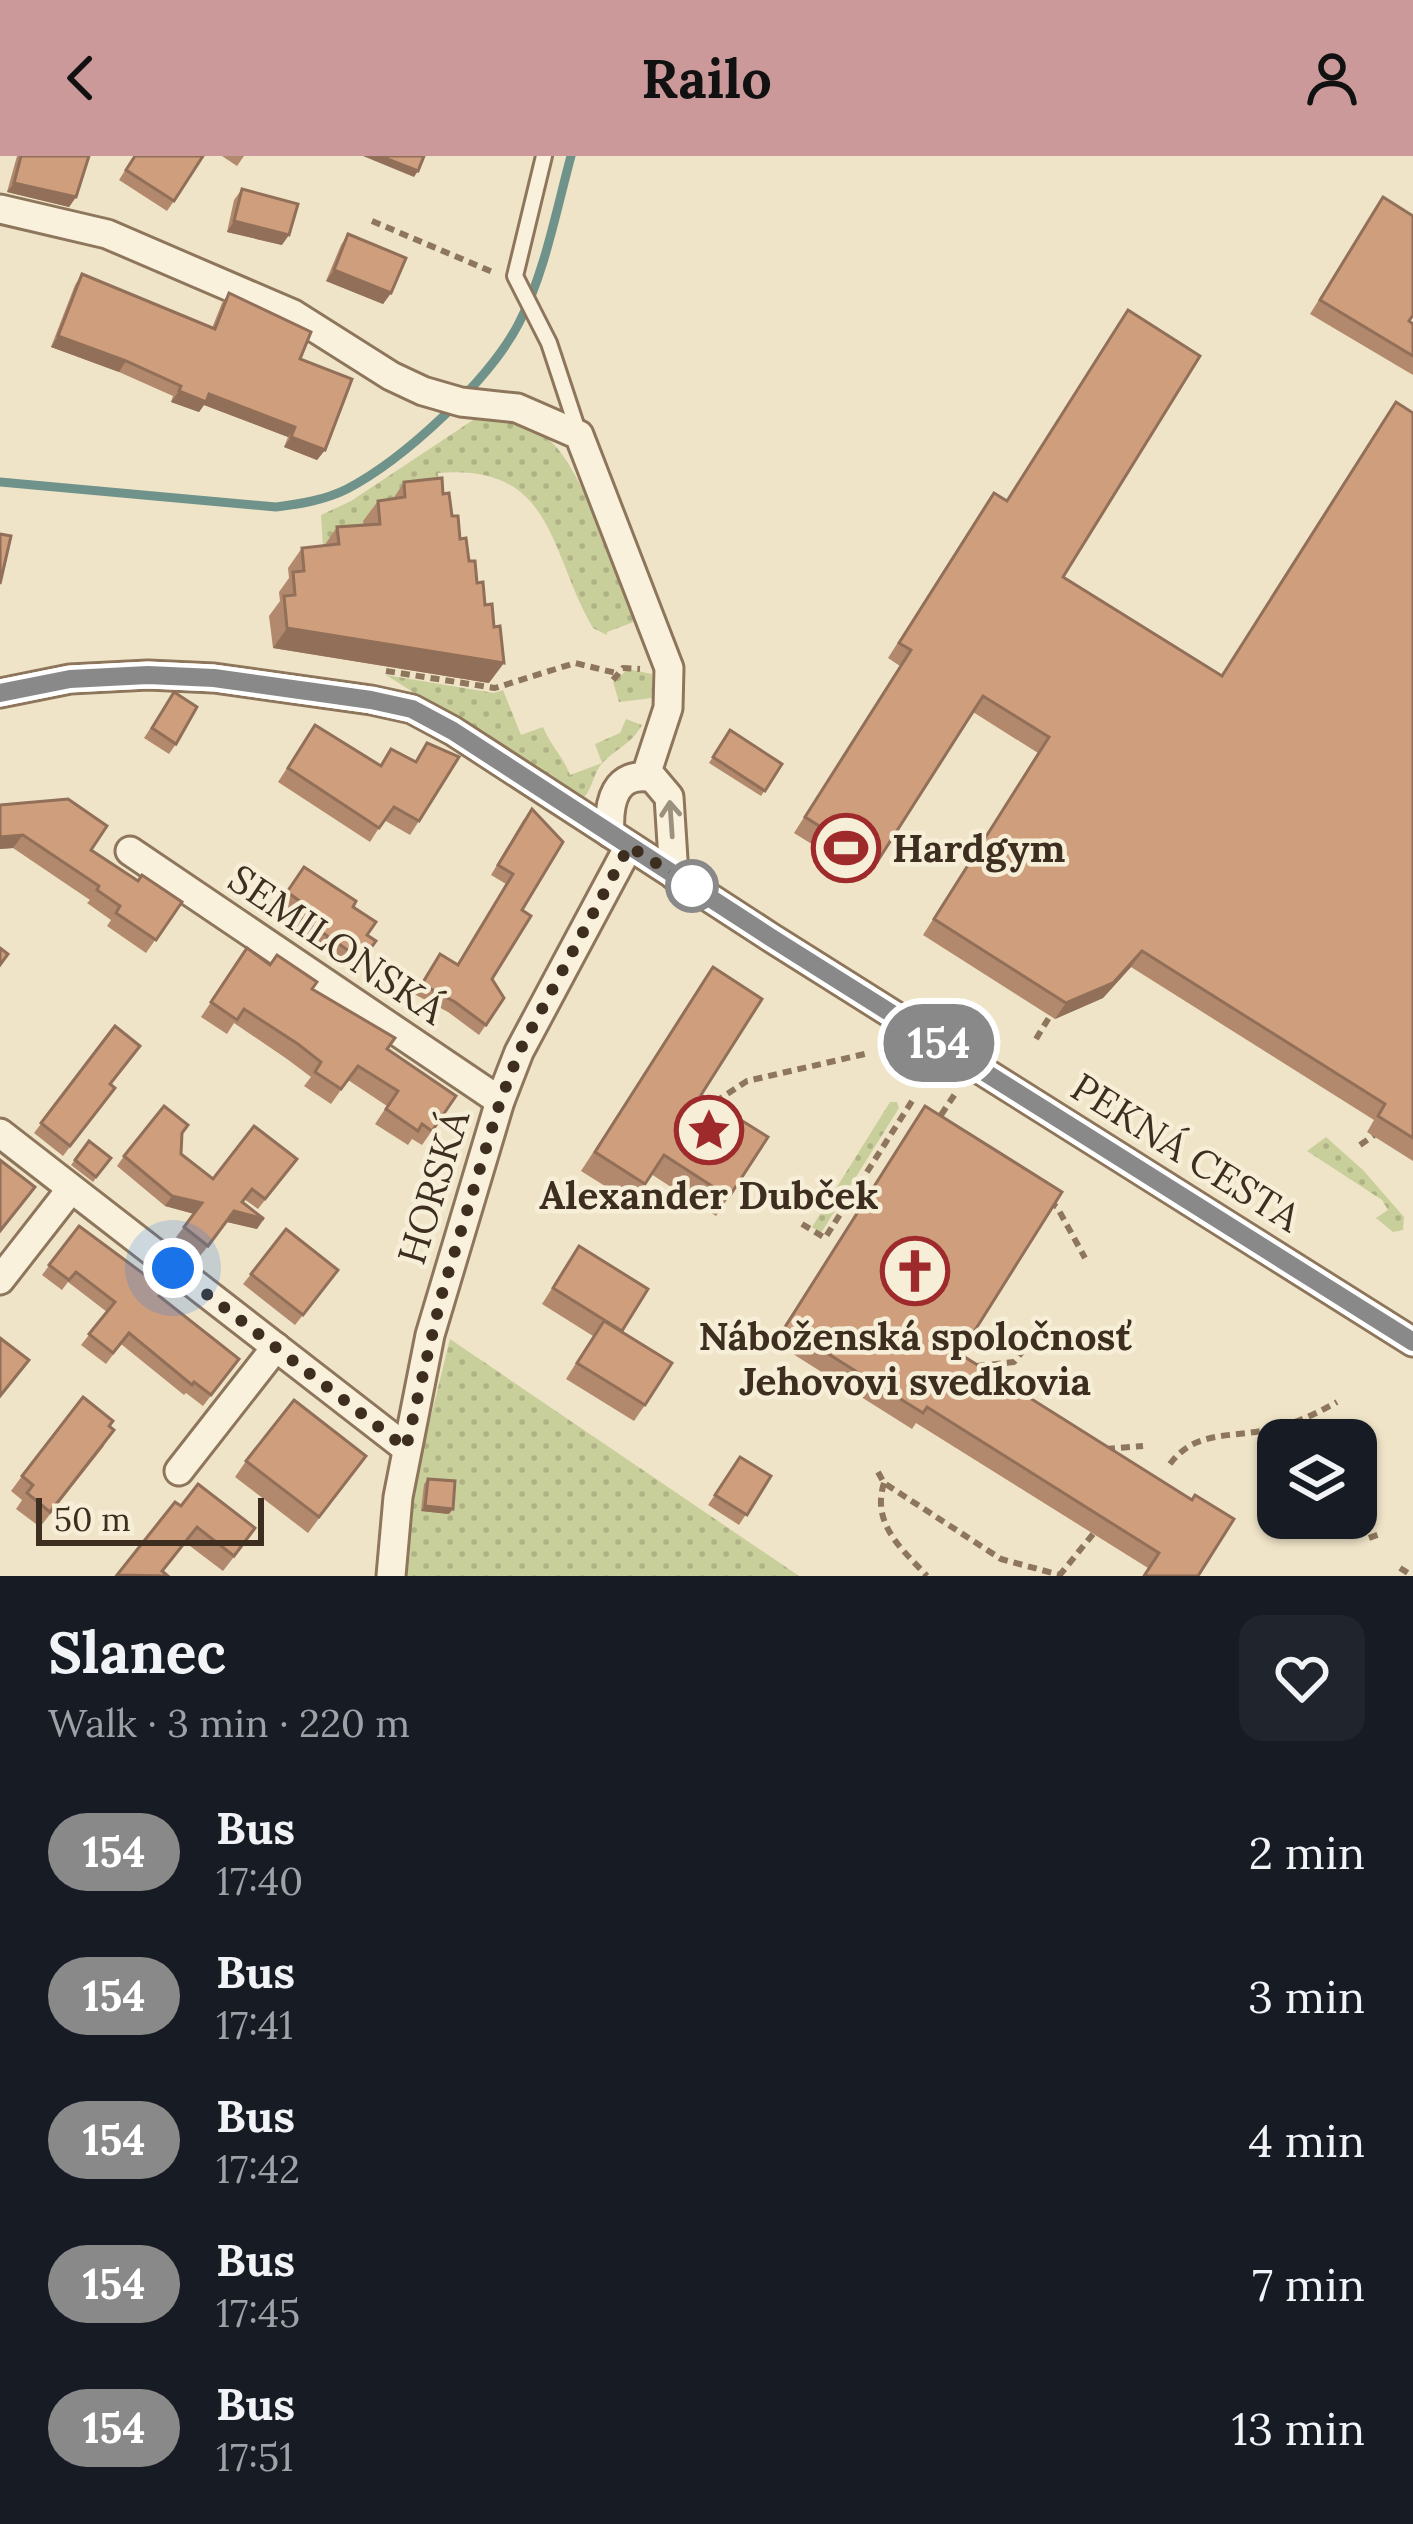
<!DOCTYPE html>
<meta charset="utf-8">
<style>
body{margin:0;font-family:Lora,serif;background:#20242c;color:#f1f3f6;height:100vh;display:flex;flex-direction:column;font-size:45px;white-space:nowrap}
*{box-sizing:border-box;margin:0}
p{font-size:39px;color:#9ea1a6}
.icon{flex:none;width:66px;height:66px;fill:none;stroke:currentColor;stroke-width:2;stroke-linecap:round;stroke-linejoin:round}
.map{position:relative;height:1420px;overflow:hidden}
.panel{display:flex;flex-direction:column;background:#171b24;flex:1}
.panel>*{flex:none}
.badge{padding:0 24px;border-radius:39px;font-size:42px;line-height:78px}
.controls{position:absolute;left:1257px;top:1263px;display:grid;gap:24px}
.controls a{display:grid;place-items:center;width:120px;height:120px;border-radius:24px;background:#171b24;box-shadow:0 3px 9px #0004;font-size:60px}
.scale{position:absolute;left:36px;bottom:30px;width:228px;box-sizing:border-box;padding-left:12px;border:6px solid #3d2e20;border-top:0;font-size:33px;line-height:42px;white-space:nowrap;color:#3d2e20;-webkit-text-stroke:9px #f7eed8;paint-order:stroke}
.you{position:absolute;width:60px;height:60px;margin:-30px;border:9px solid #fff;border-radius:50%;background:#1a73e8;box-shadow:0 0 0 18px #1a73e833}
.map>.badge{position:absolute;translate:-50% -50%;box-shadow:0 0 0 6px #fff}
.round{display:grid;place-items:center;flex:none;width:126px;height:126px;border-radius:24px;background:#20242c}
.head{display:flex;align-items:center;justify-content:space-between;height:204px;padding:0 48px}
h1{font-size:57px;font-weight:800;line-height:90px}
ul{padding:0;list-style:none}
li{display:flex;align-items:center;gap:36px;height:144px;padding:0 48px}
li div{flex:1}
li b{display:block;font-size:45px}
li em{font-style:normal}
li .badge{min-width:132px;font-weight:700;text-align:center}
header{display:flex;justify-content:space-between;align-items:center;height:156px;padding:0 48px;background:#cc999b;color:#111;font-size:54px;font-weight:800}
.map>svg:first-child{display:block}
.grass{fill:url(#grass-dots)}
.lines{fill:none;stroke-linecap:round;stroke-linejoin:round}
.stream{stroke:#6f938a;stroke-width:9}
.service-casing{stroke:#8d765c;stroke-width:20}
.minor-casing{stroke:#8d765c;stroke-width:33}
.path{stroke:#8d765c;stroke-width:6;stroke-dasharray:9 6;stroke-linecap:butt}
.service{stroke:#faf1dc;stroke-width:14}
.minor{stroke:#faf1dc;stroke-width:27}
.wall{fill:#b2896c}
.shaded-wall{fill:#916f58}
.building{fill:#cf9f7d;stroke:#916f58;stroke-width:3}
.oneway{stroke:#9c907e}
.line-casing{stroke:#fff;stroke-width:27}
.line{stroke:#898989;stroke-width:18}
.walk{stroke:#3d2e20;stroke-width:12;stroke-dasharray:0 21.6}
.stop-dot{fill:#fff;stroke:#898989;stroke-width:6}
.labels{text-anchor:middle;dominant-baseline:central;stroke-width:9;stroke-linejoin:round;paint-order:stroke}
.poi-label{font-size:39px;font-weight:bold;fill:#3d2e20;stroke:#f7eed8}
.street-label{font-size:39px;fill:#3d2e20;stroke:#f7eed8}
</style>
<header><svg class="icon" aria-label="back" viewBox="0 0 24 24"><path d="M15 5l-7 7 7 7"/></svg>Railo<svg class="icon" aria-label="person" viewBox="0 0 24 24"><circle cx="12" cy="8" r="4"/><path d="M4 21q1-7 8-7t8 7"/></svg></header>
<div class="map">
<svg width="1413" height="1420" viewBox="0 0 1413 1420">
<defs>
<pattern id="grass-dots" width="8" height="8" patternUnits="userSpaceOnUse" patternTransform="scale(3)"><rect width="8" height="8" fill="#c9cf9b"/><path d="M2 2h.1M6 6h.1" fill="none" stroke="#aeb285" stroke-width="1.8" stroke-linecap="round"/></pattern>
</defs>
<rect width="100%" height="100%" fill="#f0e4c8"/>
<g class="grass">
<path d="M476,262C498,265 519,265 539,276C582,300 615,419 634,466L607,476V479L593,472C549,397 555,307 438,317L441,357L366,388L323,391L321,359L351,345Z"/>
<path d="M628,513L652,518V542L619,546L613,526Z"/>
<path d="M386,519L494,537L503,534L521,579L543,571C552,592 563,600 570,619L602,607L595,588L620,577L626,563L642,569C632,588 613,594 600,610C592,621 592,635 582,643Z"/>
<path d="M890,946H897L899,952L821,1077L812,1071Z"/>
<path d="M1326,981L1363,1014L1404,1061L1403,1074L1393,1076L1376,1062L1388,1054L1382,1044L1307,995Z"/>
<path d="M450,1183L799,1420H406L411,1341Z"/>
</g>
<g class="lines">
<path class="stream" d="M0,326L276,351C300,348 325,344 347,333C404,303 489,225 519,167C545,116 556,55 571,0"/>
<g class="service-casing">
<path id="service" d="M544,0L515,120L549,187L579,278"/>
</g>
<g class="minor-casing">
<g id="minor">
<path d="M0,53L107,78L293,158L391,220L423,235L461,246L517,252L579,279L669,512L668,552L646,619"/>
<path d="M0,537L70,523L148,519L214,522L371,544L412,553L453,575L770,781L1413,1186"/>
<path d="M610,677C608,646 615,614 653,622L669,641L674,719"/>
<path d="M130,695L500,945"/>
<path d="M0,977L406,1292"/>
<path d="M0,1124L71,1033"/>
<path d="M179,1315L276,1191"/>
<path d="M391,1420L398,1341L430,1179L500,945L519,896L629,690"/>
</g>
</g>
<g class="path">
<path d="M372,65L495,117"/>
<path d="M386,515L495,532L575,507L616,517"/>
<path d="M613,524L623,512L640,513"/>
<path d="M1036,883L1053,855"/>
<path d="M715,946L747,925L869,897"/>
<path d="M941,959L955,938"/>
<path d="M1360,989L1380,975"/>
<path d="M1049,1046L1057,1051L1085,1102"/>
<path d="M802,1068L825,1082L914,942"/>
<path d="M977,1210L1014,1206L1029,1187"/>
<path d="M997,1210L1012,1232"/>
<path d="M1106,1293L1143,1290"/>
<path d="M1170,1308C1195,1274 1230,1282 1266,1274C1292,1269 1314,1259 1337,1246"/>
<path d="M878,1316L884,1327L1001,1403L1060,1419"/>
<path d="M884,1327C871,1368 902,1393 927,1420"/>
<path d="M1369,1382L1380,1378"/>
<path d="M1400,1412L1408,1417"/>
<path d="M1059,1420L1093,1378"/>
</g>
<use href="#service" class="service"/>
<use href="#minor" class="minor"/>
</g>
<g class="wall">
<path d="M17,0H89L76,41L69,51L7,36Z"/>
<path d="M134,0L174,45L167,55L119,24Z"/>
<path d="M222,0H244L237,10Z"/>
<path d="M242,33L282,89L227,76L234,44Z"/>
<path d="M1383,41L1409,165L1413,168V219L1310,158Z"/>
<path d="M348,78L391,137L383,148L326,125L341,89Z"/>
<path d="M82,118L212,172L222,147L229,137L300,203L325,294L317,304L284,291L288,281L204,249L199,256L171,246L173,240L119,216L51,191L75,129Z"/>
<path d="M1413,257V1005L1367,976L1374,964L1131,811L1103,842L1055,863L923,779L1038,597L973,556L866,722L794,677L900,510L888,502L983,353L1063,421L1221,520Z"/>
<path d="M404,326L443,338L469,405L489,527L273,492L269,460L280,445L279,436L289,422L288,412L302,392L324,390L337,371L364,369L363,365L378,345L393,343Z"/>
<path d="M174,536L176,588L169,598L144,582Z"/>
<path d="M730,574L782,608L761,640L709,607Z"/>
<path d="M306,583L380,609L415,606L427,587L419,665L410,679L384,664L370,686L278,626Z"/>
<path d="M0,649L91,694L138,725L182,746L146,797L107,770L111,764L87,747L90,744L13,692L0,693Z"/>
<path d="M524,663L522,754L492,823L504,842L479,879L448,856L414,838L440,798L457,809L506,728L491,719Z"/>
<path d="M304,711L353,751L367,779L376,785L355,815L290,770L297,759L280,747Z"/>
<path d="M247,792L270,809L312,833L387,893L456,940L422,989L412,983L408,989L375,968L387,950L348,924L331,948L304,930L311,921L287,903L234,867L227,878L201,861Z"/>
<path d="M713,811L701,939L729,1041L716,1060L651,1018L632,1047L581,1015Z"/>
<path d="M115,870L110,929L115,932L63,1000L34,977Z"/>
<path d="M925,950L960,1198L1198,1420L1148,1412L916,1267L912,1273L774,1186Z"/>
<path d="M182,977L181,998L213,1023L297,1003L258,1053L244,1043L242,1046L257,1073L227,1066L200,1100L176,1081L194,1058L165,1050L117,1010L124,1000Z"/>
<path d="M89,985L111,1002L93,1026L71,1009Z"/>
<path d="M79,1070L159,1140L239,1203L203,1250L186,1237L184,1239L121,1188L106,1208L81,1189L107,1156L68,1126L62,1134L42,1119Z"/>
<path d="M579,1090L621,1176L645,1249L634,1265L566,1223L593,1180L542,1148Z"/>
<path d="M251,1118L330,1125L295,1169L243,1128Z"/>
<path d="M109,1270L104,1290L40,1371L16,1353L22,1344L11,1335L22,1320Z"/>
<path d="M366,1300L308,1377L235,1321L246,1305Z"/>
<path d="M740,1301L771,1320L739,1369L708,1349Z"/>
<path d="M428,1323L449,1358L421,1355L424,1328Z"/>
<path d="M175,1346L244,1388L223,1415L186,1387L163,1416L116,1420Z"/>
</g>
<g class="shaded-wall">
<path d="M363,0H380L418,15L414,21Z"/>
<path d="M14,27L76,41L69,51L7,36Z"/>
<path d="M234,65L289,79L282,89L227,76Z"/>
<path d="M334,114L391,137L383,148L326,125Z"/>
<path d="M58,180L126,205L119,216L51,191Z"/>
<path d="M179,235L209,238L295,271L288,281L204,249L199,256L171,246Z"/>
<path d="M291,281L325,294L317,304L284,291Z"/>
<path d="M287,472L504,507L489,527L273,492Z"/>
<path d="M23,679L13,692L0,693V681Z"/>
<path d="M1142,795L1131,811L1103,842L1055,863L1066,847Z"/>
<path d="M172,1040L202,1047L195,1058L165,1050Z"/>
<path d="M235,1055L264,1063L257,1073L227,1066L200,1100Z"/>
<path d="M425,1350L453,1353L449,1358L421,1355Z"/>
</g>
<g class="building">
<path d="M21,0H89L76,41L14,27Z"/>
<path d="M135,0H203L174,45L126,14Z"/>
<path d="M380,0H424L418,15Z"/>
<path d="M242,33L298,48L289,79L234,65Z"/>
<path d="M1383,41L1413,60V159L1409,165L1413,168V200L1320,144Z"/>
<path d="M348,78L406,102L391,137L334,114Z"/>
<path d="M82,118L215,173L229,137L311,176L300,203L352,223L325,294L291,281L295,271L209,238L206,246L179,235L181,230L126,205L58,180Z"/>
<path d="M1128,154L1200,200L1063,421L1222,520L1396,246L1413,257V982L1378,960L1385,948L1142,795L1113,827L1066,847L934,763L1049,581L983,540L877,706L805,661L911,494L899,487L994,337L1007,345Z"/>
<path d="M442,322L443,338L449,337L452,360H458L460,383L466,382L469,405H475L477,427L483,426L485,449L492,448L494,471L500,470L504,507L287,472L284,440L295,439L293,416L304,415L302,392L339,388L337,371L380,368L378,345L405,341L404,326Z"/>
<path d="M0,378L11,380L0,428Z"/>
<path d="M174,536L197,551L176,588L152,572Z"/>
<path d="M315,569L381,610L391,593L416,606L427,587L459,601L419,665L394,651L379,672L288,612Z"/>
<path d="M730,574L782,608L765,635L713,601Z"/>
<path d="M68,643L107,670L91,694L138,725L142,719L182,746L156,784L116,757L120,750L97,734L99,730L23,679L0,681V649Z"/>
<path d="M532,653L563,686L522,754L531,760L492,823L504,842L486,869L455,846L422,828L440,798L458,809L513,718L498,709Z"/>
<path d="M304,711L356,745L353,751L376,766L367,779L376,785L362,804L297,759L304,748L287,736Z"/>
<path d="M0,792L8,798L0,809Z"/>
<path d="M247,792L270,809L277,799L317,826L312,833L395,882L387,893L456,940L432,975L422,968L418,975L386,953L398,935L358,910L341,933L315,916L321,906L298,888L244,853L237,864L211,846Z"/>
<path d="M713,811L762,843L701,939L768,981L729,1041L664,999L645,1028L595,996Z"/>
<path d="M115,870L140,890L110,928L115,932L70,990L41,967Z"/>
<path d="M164,950L188,969L182,977L181,998L213,1023L254,970L297,1003L265,1043L252,1033L242,1046L264,1063L234,1055L208,1090L184,1071L202,1047L172,1040L124,1000Z"/>
<path d="M925,950L1062,1036L960,1198L1192,1344L1195,1339L1234,1363L1198,1420H1144L1159,1397L927,1251L923,1257L785,1171Z"/>
<path d="M89,985L111,1002L96,1021L75,1004Z"/>
<path d="M0,1004L35,1031L0,1075Z"/>
<path d="M79,1070L164,1133L159,1140L239,1203L211,1239L194,1226L192,1229L129,1177L113,1197L89,1178L115,1146L76,1116L69,1124L49,1109Z"/>
<path d="M286,1073L338,1114L303,1159L251,1118Z"/>
<path d="M579,1090L648,1133L622,1175L553,1132Z"/>
<path d="M604,1165L672,1207L645,1249L577,1207Z"/>
<path d="M0,1182L29,1204L0,1240Z"/>
<path d="M83,1241L113,1265L109,1270L114,1274L50,1356L27,1337L33,1329L22,1320Z"/>
<path d="M294,1244L366,1300L319,1361L246,1305Z"/>
<path d="M740,1301L771,1320L747,1359L715,1339Z"/>
<path d="M428,1323L455,1325L453,1353L425,1350Z"/>
<path d="M198,1328L255,1372L234,1400L197,1371L162,1415L168,1420L117,1419L175,1346L181,1350Z"/>
</g>
<defs><path id="oneway-shaft" d="M-6 0H5M1.5-3L5.5 0L1.5 3" fill="none" stroke-width="1.6" stroke-linecap="round" stroke-linejoin="round" transform="scale(3)"/></defs>
<use class="oneway" href="#oneway-shaft" transform="translate(671 663) rotate(-94)"/>
<g class="lines">
<g class="line-casing">
<path id="line" d="M0,537L70,523L148,519L214,522L371,544L412,553L453,575L770,781L1413,1186"/>
</g>
<use href="#line" class="line"/>
<path class="walk" d="M173,1112L406,1292L441,1141L500,946L519,896L629,690L692,730"/>
</g>
<defs>
<g id="stadium-ring" transform="scale(3.45)"><circle r="9.5" fill="#f7eed8" stroke="#9e2a2b" stroke-width="1.5"/><path d="M0-5a6.5 5 0 1 0 0 10a6.5 5 0 1 0 0-10ZM-3.5-1.8h7v3.6h-7Z" fill="#9e2a2b"/></g>
<g id="sight-ring" transform="scale(3.45)"><circle r="9.5" fill="#f7eed8" stroke="#9e2a2b" stroke-width="1.5"/><path d="M0-6L1.8-2.2L6-1.7L2.9 1.2L3.7 5.4L0 3.3L-3.7 5.4L-2.9 1.2L-6-1.7L-1.8-2.2Z" fill="#9e2a2b"/></g>
<g id="church-ring" transform="scale(3.45)"><circle r="9.5" fill="#f7eed8" stroke="#9e2a2b" stroke-width="1.5"/><path d="M-1.2-6h2.4v3.5h3.3v2.4h-3.3V6h-2.4V-.1h-3.3v-2.4h3.3Z" fill="#9e2a2b"/></g>
</defs>
<g fill-rule="evenodd">
<use href="#stadium-ring" x="846" y="692"/>
<use href="#sight-ring" x="709" y="974"/>
<use href="#church-ring" x="915" y="1115"/>
</g>
<circle class="stop-dot" cx="692" cy="730" r="24"/>
<g class="labels">
<g class="poi-label">
<text x="892" y="692" text-anchor="start">Hardgym</text>
<text x="709" y="1039">Alexander Dubček</text>
<text x="915" y="1180">Náboženská spoločnosť<tspan x="915" dy="45">Jehovovi svedkovia</tspan></text>
</g>
<g class="street-label">
<text transform="translate(337 788) rotate(34)">SEMILONSKÁ</text>
<text transform="translate(1186 996) rotate(32)">PEKNÁ CESTA</text>
<text transform="translate(433 1031) rotate(-73)">HORSKÁ</text>
</g>
</g>
</svg>
<div class="controls">
<a><svg class="icon" aria-label="layers" viewBox="0 0 24 24"><path d="M12 4l9 5-9 5-9-5zM3 14l9 5 9-5"/></svg></a>
</div>
<div class="scale">50 m</div>
<div class="you" style="left:173px;top:1112px"></div>
<b class="badge" style="left:939px;top:887px;background:#898989;color:#fff">154</b>
</div>
<section class="panel">
<div class="head"><div><h1>Slanec</h1><p>Walk · 3 min · 220 m</p></div><a class="round"><svg class="icon" aria-label="heart" viewBox="0 0 24 24"><path d="M12 20l-8-8c-3-5 5-10 8-4 3-6 11-1 8 4z"/></svg></a></div>
<ul>
<li><span class="badge" style="background:#898989;color:#fff">154</span><div><b>Bus</b><p>17:40</p></div><em>2 min</em></li>
<li><span class="badge" style="background:#898989;color:#fff">154</span><div><b>Bus</b><p>17:41</p></div><em>3 min</em></li>
<li><span class="badge" style="background:#898989;color:#fff">154</span><div><b>Bus</b><p>17:42</p></div><em>4 min</em></li>
<li><span class="badge" style="background:#898989;color:#fff">154</span><div><b>Bus</b><p>17:45</p></div><em>7 min</em></li>
<li><span class="badge" style="background:#898989;color:#fff">154</span><div><b>Bus</b><p>17:51</p></div><em>13 min</em></li>
</ul>
</section>
